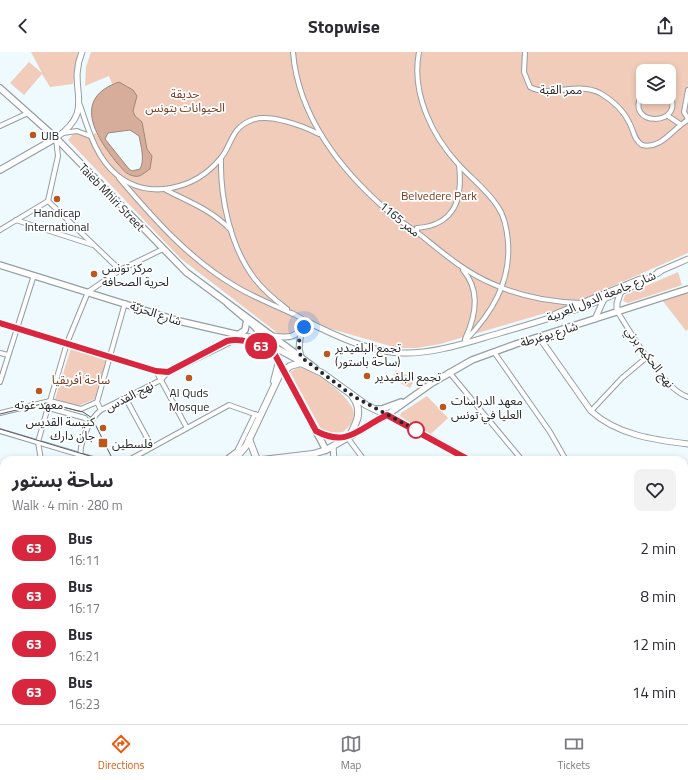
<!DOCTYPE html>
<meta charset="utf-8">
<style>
body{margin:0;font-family:"Titillium Web","Noto Sans Arabic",sans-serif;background:#f2f2f3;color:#2b2b33;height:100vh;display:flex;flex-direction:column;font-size:15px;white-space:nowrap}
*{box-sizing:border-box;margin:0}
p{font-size:13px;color:#7c7c81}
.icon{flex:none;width:22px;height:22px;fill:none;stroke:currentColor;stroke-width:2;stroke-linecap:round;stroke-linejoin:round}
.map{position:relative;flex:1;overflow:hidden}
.panel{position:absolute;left:0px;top:404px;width:688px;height:268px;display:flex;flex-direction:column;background:#fff;border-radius:12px 12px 0 0;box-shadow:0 2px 6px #0003}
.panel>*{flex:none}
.badge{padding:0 8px;border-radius:13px;font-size:14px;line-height:26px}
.fabs{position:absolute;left:636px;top:12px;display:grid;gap:8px}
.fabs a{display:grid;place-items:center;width:40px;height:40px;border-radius:8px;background:#fff;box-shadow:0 2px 6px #0003;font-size:20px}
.you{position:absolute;width:20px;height:20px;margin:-10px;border:3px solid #fff;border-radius:50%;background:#1a73e8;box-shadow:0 0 0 6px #1a73e833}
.map>.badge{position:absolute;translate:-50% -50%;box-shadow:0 0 0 2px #fff}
.round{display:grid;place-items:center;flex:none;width:42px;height:42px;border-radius:8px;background:#f2f2f3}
.summary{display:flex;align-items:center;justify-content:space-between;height:68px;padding:0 12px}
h1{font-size:19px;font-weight:700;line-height:30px}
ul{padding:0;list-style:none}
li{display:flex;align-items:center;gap:12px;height:48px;padding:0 12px}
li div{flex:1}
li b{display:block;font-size:15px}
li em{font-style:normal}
li .badge{min-width:44px;font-weight:700;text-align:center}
header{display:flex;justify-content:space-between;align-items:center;height:52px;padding:0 12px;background:#fff;font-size:18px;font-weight:700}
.tabs{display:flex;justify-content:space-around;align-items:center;height:56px;border-top:1px solid #e1e1e2;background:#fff;font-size:11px;color:#7c7c81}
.tabs a{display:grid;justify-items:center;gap:2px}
.tabs .on{color:#ea580c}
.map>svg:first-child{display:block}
.green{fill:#f2ccba;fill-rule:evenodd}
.water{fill:#d5ad9a;stroke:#a08578;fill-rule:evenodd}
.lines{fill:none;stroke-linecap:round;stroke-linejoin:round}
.minor-casing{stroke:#949ea3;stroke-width:6}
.tertiary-casing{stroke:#949ea3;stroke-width:7}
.secondary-casing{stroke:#949ea3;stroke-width:8}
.primary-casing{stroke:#949ea3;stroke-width:8}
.minor{stroke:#fff;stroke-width:4}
.tertiary{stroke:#fff;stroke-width:5}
.secondary{stroke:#fff;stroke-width:5.5}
.primary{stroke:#fff;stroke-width:6}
.tram{stroke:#545a5d;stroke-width:1}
.line-casing{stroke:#fff;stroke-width:9}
.line{stroke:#d7263d;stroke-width:6}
.walk{stroke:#24282a;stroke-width:4;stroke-dasharray:0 7.2}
.poi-dot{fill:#bb581f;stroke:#fff;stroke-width:1.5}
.stop-dot{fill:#fff;stroke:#d7263d;stroke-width:2}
.labels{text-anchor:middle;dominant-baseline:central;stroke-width:3.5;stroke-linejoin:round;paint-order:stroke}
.street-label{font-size:12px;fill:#24282a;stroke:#fff}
.park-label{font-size:12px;fill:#764025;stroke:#fff}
.poi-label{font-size:12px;fill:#24282a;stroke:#fff;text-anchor:start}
</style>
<header><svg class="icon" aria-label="back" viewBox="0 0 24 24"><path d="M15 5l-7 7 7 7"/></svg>Stopwise<svg class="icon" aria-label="share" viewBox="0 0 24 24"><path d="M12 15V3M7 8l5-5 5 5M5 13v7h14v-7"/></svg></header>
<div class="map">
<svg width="688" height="672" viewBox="0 0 688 672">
<rect width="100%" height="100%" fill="#effaff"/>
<g class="green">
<path d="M31,0H78L73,32L50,35L42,22L24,43L10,31L29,10L42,21Z"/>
<path d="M91,0H688V201L563,256L440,292L417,296H397L328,276L308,266C301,278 295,286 280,283L180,206L68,88L75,80L88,84L96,81C106,97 116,116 134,124L150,117L152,104L147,97L142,70L135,64L133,59L136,48L133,38L119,30L112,32L109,24L85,34L86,15ZM643,19H669V45H643Z"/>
<path d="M678,220L682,233L628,251L623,249L625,243Z"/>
<path d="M688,240V277L686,279L662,248Z"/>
<path d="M71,296L107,307L95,347L78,354L55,347Z"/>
<path d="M299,315C313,316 353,347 354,361C354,369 349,375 343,380L333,381L321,377L290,320Z"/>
<path d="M396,318L415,327L410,336L392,327Z"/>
<path d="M427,344L448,366L431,382L400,364L401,361Z"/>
<path d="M261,668H316L318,672H249Z"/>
</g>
<path class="water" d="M119,30L133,38L137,44L133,59L135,64L142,70L147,97L152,104L150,117C145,120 140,126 134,124C126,123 122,116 117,111C95,84 72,46 119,30ZM130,78L139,84C141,94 145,108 140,117L132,119L129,117L105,87L108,81Z"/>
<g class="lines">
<g class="minor-casing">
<g id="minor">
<path d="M293,0C298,64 341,119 389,160C398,168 408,174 418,181C442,200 464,220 493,232C521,245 550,250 581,251"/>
<path d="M419,0C411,41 432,84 459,113C472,127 488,139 498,155C505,165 507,178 508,190C511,230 492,261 465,289"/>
<path d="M525,0L524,20L530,35C550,46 575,29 600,41C612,48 624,59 630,72C634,80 634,88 642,93C661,98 673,76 688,68"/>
<path d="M688,38L684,60L688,67"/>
<path d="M643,41C621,75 688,76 669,41"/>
<path d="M80,53C88,77 96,106 117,123C149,149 195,137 220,107C232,94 230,76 252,68C269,61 303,74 319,82"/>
<path d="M668,64L680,72"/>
<path d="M0,74L28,61"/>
<path d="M63,81L77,79L90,84"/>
<path d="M221,106C220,145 230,194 254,226C263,238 275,248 287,257"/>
<path d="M119,126C154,167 189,207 235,234C253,245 274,253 293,262"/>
<path d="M166,138C191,151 210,157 231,178"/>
<path d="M48,149L120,218"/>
<path d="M48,149L58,104L56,87"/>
<path d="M16,168L93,193"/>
<path d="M0,178L48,149"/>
<path d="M417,181V176C455,173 463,147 459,113"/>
<path d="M463,218C481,239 476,264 465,287"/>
<path d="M617,259C631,281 664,338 688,345"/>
<path d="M292,261L308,270"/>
<path d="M494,300L550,380L566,408"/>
<path d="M0,301L8,303"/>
<path d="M156,319L187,376"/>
<path d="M449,320L522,408"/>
<path d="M0,330L34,223"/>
<path d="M126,347L152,395"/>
<path d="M50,349L67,291L88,240L120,218L163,197"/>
<path d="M38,353L85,366L89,371"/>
<path d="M101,358L97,350L125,251"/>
<path d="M591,359L622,326L647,305"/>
<path d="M0,361L50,349L81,357L97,350"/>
<path d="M0,379L97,408"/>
<path d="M347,385L364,408"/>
<path d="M41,408L38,390L48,355"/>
<path d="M81,408C78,393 89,367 101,358L161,328L168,320"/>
<path d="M129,408L229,353L260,364"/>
<path d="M225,408L237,399L255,362"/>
<path d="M684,437H688"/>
<path d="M684,512L688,510"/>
<path d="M684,560L688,558"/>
<path d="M0,563L4,562"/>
<path d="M0,617L4,616"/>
<path d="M0,648L4,647"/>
<path d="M76,668V672"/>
<path d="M149,668L150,672"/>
<path d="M183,668L184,672"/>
<path d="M222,668L224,672"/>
<path d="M229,668L231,672"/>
<path d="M320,668L322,672"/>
<path d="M387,668L389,672"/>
<path d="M556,668L559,672"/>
<path d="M240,672L251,668"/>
<path d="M361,672L371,668"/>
</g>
</g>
<g class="tertiary-casing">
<g id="tertiary">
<path d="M56,86C98,56 66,39 82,0"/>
<path d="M658,220L688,207"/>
<path d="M617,259V251L621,239"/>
<path d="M555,262L640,227"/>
<path d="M595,267L604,247"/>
<path d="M273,284C292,287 295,285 308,270C336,284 370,300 402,301C435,302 468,290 500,281C555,265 610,249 660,220"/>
<path d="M539,285L591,359C617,383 655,388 688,392"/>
<path d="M301,305L299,296L301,279"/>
<path d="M333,394L334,408"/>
<path d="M484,668L486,672"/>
</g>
</g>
<g class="secondary-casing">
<g id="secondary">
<path d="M0,36L56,86L186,220L315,316"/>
<path d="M0,118L56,86"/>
<path d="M0,213L179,269L261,288L302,310"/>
<path d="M228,252L254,274L269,291L326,398"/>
<path d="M0,271L156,319L168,320L233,288L248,289L273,299"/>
<path d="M239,282L245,278L247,268"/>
<path d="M375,357H382L401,350"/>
<path d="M387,363L432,331L472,308L516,292L688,237"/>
</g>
</g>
<g class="primary-casing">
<g id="primary">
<path d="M274,329L279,310"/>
<path d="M316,379L327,384L344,387"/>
<path d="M350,383C357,370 363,359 353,345"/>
<path d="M249,387L257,408"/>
<path d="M234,408L246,394L279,324L290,314L301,311L322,321L366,353L407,373L469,408"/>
<path d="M262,408L313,402L326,398L387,363"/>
<path d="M0,472L4,493"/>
<path d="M684,589L688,591"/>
<path d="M35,668L36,672"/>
</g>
</g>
<use href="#minor" class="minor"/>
<use href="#tertiary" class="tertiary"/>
<use href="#secondary" class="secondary"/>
<use href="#primary" class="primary"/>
<g class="tram">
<path d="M0,362L46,351L83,360L92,366L113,408"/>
<path d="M0,377L103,408"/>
<path d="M224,668L226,672"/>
</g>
</g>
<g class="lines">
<g class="line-casing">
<path id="line" d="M0,271L156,319L168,320L227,289C243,285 259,293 273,299L316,379C348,396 359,376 387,363L469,408"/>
</g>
<use href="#line" class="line"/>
<path class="walk" d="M304,275C298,283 298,296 301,305L353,344L416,378"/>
</g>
<g class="poi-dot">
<circle cx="33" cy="83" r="4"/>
<circle cx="57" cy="147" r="4"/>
<circle cx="94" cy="222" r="4"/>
<circle cx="327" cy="302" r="4"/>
<circle cx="367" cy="324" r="4"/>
<circle cx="189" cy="326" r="4"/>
<circle cx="39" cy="339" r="4"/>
<circle cx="443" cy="355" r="4"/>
<circle cx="103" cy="376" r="4"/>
<rect x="98" y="386" width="10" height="10" rx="2"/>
</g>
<circle class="stop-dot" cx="416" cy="378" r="8"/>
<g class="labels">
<g class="street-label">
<text x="561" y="37">ممر القبة</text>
<text transform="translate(112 145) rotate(46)">Taieb Mhiri Street</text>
<text transform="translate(400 167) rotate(39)">ممر 1165</text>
<text transform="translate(601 244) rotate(-22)">شارع جامعة الدول العربية</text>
<text transform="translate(156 261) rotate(18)">شارع الحرّيّة</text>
<text transform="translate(549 282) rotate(-17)">شارع يوغرطة</text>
<text transform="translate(650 305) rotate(53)">نهج الحكيم برني</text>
<text transform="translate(129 344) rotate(-27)">نهج القدس</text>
</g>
<g class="park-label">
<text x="185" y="41">حديقة<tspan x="185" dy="14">الحيوانات بتونس</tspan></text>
<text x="439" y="143">Belvedere Park</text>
<text x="81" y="327">ساحة أفريقيا</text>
</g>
<g class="poi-label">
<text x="41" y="83">UIB</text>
<text x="57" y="160" text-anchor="middle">Handicap<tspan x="57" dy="14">International</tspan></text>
<text x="102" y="215">مركز تونس<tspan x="102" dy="14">لحرية الصحافة</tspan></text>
<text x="335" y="295">تجمع البلفيدير<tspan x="335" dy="14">(ساحة باستور)</tspan></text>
<text x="375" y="324">تجمع البلفيدير</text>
<text x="189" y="340" text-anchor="middle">Al Quds<tspan x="189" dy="14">Mosque</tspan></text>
<text x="451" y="348">معهد الدراسات<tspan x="451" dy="14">العليا في تونس</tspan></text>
<text x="39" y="352" text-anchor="middle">معهد غوته</text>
<text x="95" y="369" text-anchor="end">كنيسة القديس<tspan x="95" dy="14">جان دارك</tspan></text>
<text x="112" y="391">فلسطين</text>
</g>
</g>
</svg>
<div class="fabs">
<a><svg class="icon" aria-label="layers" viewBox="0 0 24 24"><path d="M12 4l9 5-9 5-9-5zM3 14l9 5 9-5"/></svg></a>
</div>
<div class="you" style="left:304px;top:275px"></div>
<b class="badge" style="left:261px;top:294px;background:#d7263d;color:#fff">63</b>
<section class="panel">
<div class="summary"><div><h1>ساحة بستور</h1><p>Walk · 4 min · 280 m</p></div><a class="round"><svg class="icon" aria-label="heart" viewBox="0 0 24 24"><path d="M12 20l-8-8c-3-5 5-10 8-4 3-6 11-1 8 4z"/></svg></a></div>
<ul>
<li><span class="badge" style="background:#d7263d;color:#fff">63</span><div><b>Bus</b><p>16:11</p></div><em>2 min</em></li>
<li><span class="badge" style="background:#d7263d;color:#fff">63</span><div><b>Bus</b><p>16:17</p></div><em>8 min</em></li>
<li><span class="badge" style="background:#d7263d;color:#fff">63</span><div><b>Bus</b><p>16:21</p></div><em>12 min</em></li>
<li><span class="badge" style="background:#d7263d;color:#fff">63</span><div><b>Bus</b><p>16:23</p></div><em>14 min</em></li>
</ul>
</section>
</div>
<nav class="tabs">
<a class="on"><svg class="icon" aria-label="directions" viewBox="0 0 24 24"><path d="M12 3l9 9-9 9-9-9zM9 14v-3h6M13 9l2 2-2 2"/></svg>Directions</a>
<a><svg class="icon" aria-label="map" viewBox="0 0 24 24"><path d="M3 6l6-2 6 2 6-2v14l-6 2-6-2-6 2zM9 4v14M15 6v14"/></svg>Map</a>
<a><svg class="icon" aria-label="tickets" viewBox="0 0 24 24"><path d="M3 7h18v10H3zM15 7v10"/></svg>Tickets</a>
</nav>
